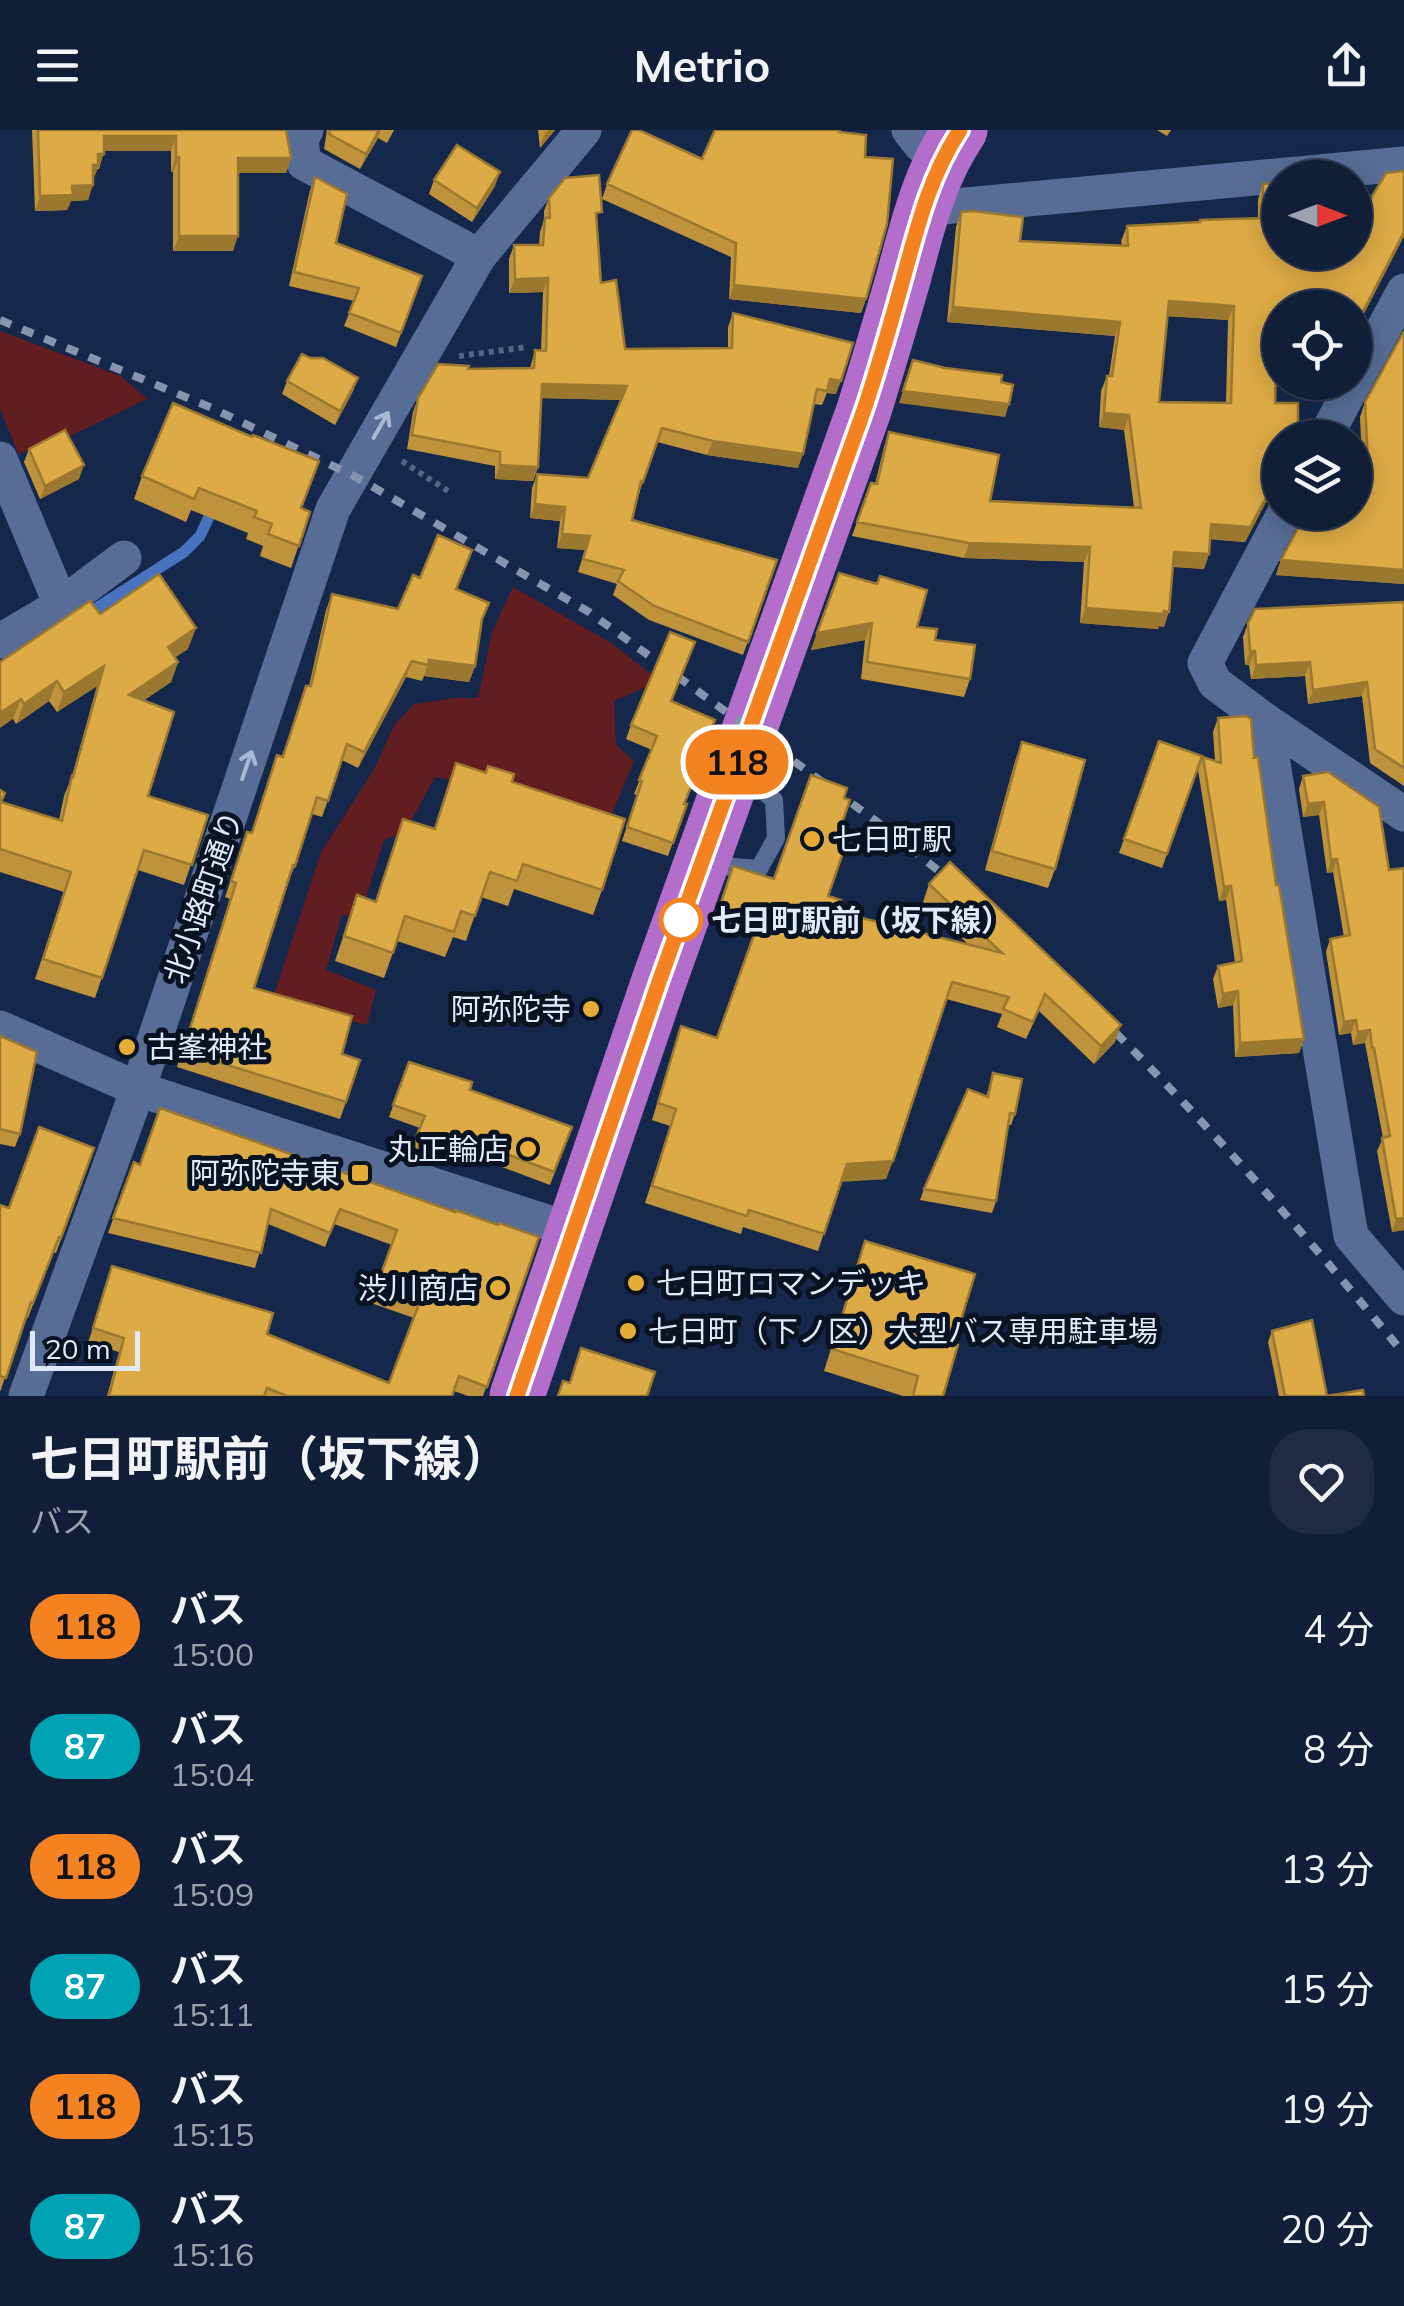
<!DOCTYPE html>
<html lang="ja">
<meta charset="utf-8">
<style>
body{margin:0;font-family:Mulish,"Noto Sans JP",sans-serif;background:#1e2b43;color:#f1f3f6;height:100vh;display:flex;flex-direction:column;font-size:38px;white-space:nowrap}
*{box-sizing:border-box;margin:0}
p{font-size:32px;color:#9ca2ae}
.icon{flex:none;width:55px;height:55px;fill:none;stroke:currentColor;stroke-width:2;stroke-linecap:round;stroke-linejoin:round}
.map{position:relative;height:1266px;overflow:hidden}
.details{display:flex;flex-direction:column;background:#101e38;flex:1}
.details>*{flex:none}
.badge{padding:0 20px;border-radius:32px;font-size:35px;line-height:65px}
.needle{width:65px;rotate:90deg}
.tools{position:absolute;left:1262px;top:30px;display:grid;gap:20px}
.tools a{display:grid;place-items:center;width:110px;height:110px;border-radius:50%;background:#101e38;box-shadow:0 5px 25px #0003,0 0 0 2px #303c53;font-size:50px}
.scale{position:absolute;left:30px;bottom:25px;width:110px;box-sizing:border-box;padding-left:10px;border:5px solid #e0eafd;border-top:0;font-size:28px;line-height:35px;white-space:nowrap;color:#e0eafd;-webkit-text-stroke:8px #091221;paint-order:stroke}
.map>.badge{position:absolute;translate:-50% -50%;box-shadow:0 0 0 5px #fff}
.round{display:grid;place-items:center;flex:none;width:105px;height:105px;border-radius:40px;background:#1e2b43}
.summary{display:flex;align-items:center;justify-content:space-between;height:170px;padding:0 30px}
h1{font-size:48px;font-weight:700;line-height:75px}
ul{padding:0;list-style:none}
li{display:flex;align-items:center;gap:30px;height:120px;padding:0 30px}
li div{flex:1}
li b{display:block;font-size:38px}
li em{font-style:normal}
li .badge{min-width:110px;font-weight:700;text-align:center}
header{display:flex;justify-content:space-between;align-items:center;height:130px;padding:0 30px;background:#101e38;font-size:45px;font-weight:700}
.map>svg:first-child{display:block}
.green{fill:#611d1f}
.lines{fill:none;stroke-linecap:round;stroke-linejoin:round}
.stream{stroke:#4972c1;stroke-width:11}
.path{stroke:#556583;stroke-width:6;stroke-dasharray:5 5;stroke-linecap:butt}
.service{stroke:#576d95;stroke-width:18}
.minor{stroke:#576d95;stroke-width:35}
.trunk{stroke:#b26eca;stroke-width:55}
.rail{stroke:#8694ae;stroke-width:8;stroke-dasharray:12 12;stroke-linecap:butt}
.wall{fill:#be933b;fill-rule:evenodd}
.shaded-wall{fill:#9b7830}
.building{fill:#ddab45;stroke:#9b7830;stroke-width:2.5;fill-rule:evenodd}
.oneway{stroke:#a9b8d3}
.line-casing{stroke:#fff;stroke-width:22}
.line{stroke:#f58220;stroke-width:15}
.poi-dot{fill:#e5ad35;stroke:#091221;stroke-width:4}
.stop-dot{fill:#fff;stroke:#f58220;stroke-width:5}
.labels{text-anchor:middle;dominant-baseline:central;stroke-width:10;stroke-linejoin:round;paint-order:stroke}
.poi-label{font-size:30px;fill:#e0eafd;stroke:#091221;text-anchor:start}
.street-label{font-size:30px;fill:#e0eafd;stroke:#091221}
.stop-label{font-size:30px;font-weight:bold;fill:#e0eafd;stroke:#091221;text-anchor:start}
</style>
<header><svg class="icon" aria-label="menu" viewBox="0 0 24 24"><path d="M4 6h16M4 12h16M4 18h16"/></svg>Metrio<svg class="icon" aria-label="share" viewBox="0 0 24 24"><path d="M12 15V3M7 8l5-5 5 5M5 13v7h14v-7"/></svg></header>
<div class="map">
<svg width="1404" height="1266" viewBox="0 0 1404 1266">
<rect width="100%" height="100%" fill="#15284b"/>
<g class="green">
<path d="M0,201L121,246L147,269L66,308L18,324L0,278Z"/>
<path d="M513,457L611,513L660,551L614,571L616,615L634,631L608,693L492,656L435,647L405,702L384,710L359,790L342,784L326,840L376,860L367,895L272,871L321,722L375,638L394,595L414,574L455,568H478L492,502Z"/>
</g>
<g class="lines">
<path class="stream" d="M84,486L184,422L200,406L215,374"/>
<g class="path">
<path d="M459,226L528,217"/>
<path d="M402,331L448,361"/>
</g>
<path class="service" d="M708,735L759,739L776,708L774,670L740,641"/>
<g class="minor">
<path d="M306,0L301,10L304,33L479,126"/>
<path d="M909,0L920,14L940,32"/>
<path d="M922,79L1404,34"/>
<path d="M1355,251L1404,161"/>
<path d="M1325,308L1354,252"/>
<path d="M0,329L61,475"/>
<path d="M1285,382L1205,533L1215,553L1266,591L1404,684"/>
<path d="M0,511L61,475L124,428"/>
<path d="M1266,591L1351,1106L1404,1168"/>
<path d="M0,898L138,959L574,1101"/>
<path d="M26,1266L138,959L333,379L479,126L584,0"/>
</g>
<path class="trunk" d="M517,1266L659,851L864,280C877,238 890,195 902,153C917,99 928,47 960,0"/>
<g class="rail">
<path d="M0,190L212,278L354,346L589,482L876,691L964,761"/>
<path d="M1099,886C1207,993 1308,1107 1404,1224"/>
</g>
</g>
<g class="wall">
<path d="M32,0H286L291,28L286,43H238L233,121H173V42H171V21H104L99,39H97L93,49L88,70L71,71L67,80L35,81Z"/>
<path d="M327,0H394L387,13L378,8L360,39L324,19Z"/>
<path d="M538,0H555L540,18Z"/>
<path d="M1157,0H1171L1167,6Z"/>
<path d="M839,3L866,169L861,183L729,169L731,127L602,69L607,54L702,29Z"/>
<path d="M315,47L336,113L422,146L396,217L344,196L354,171L289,156L310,60Z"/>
<path d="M434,50L495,56L472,92L429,64Z"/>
<path d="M1263,54L1280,122L1404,106L1355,201V178L1276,214L1275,273L1280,308L1278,362L1266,372L1245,412L1210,409L1209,424L1204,439L1173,437L1164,497L1159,496L1158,499L1080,493L1084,432L964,428L852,406L871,353L875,354L884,317L889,302L990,371L1134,377L1124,300L1099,297L1101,261L1107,246H1109L1115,206L947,192L956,97L961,82L1020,111L1122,116L1121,111L1127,96L1258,88V69ZM1168,186L1228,190L1226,273L1159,272Z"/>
<path d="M549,68L597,96L601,153L625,219L728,218V197L733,183L836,264L827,263L822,275L814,274L798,338L707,325L657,312L638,366L632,390L777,430L743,525L649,490L613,465L617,454L578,442L585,420L557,418L560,391L530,388L532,358L537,344L588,348L621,270L541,268L538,337L533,351L495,349V336L407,319L413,282L418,268L468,239L530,238L535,220L541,221L543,162L509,163V129L514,115H539L540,102L544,90V81Z"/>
<path d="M287,251L353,261L335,295L282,264Z"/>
<path d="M1365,272L1404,454L1276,445L1281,430L1347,386L1346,382H1355L1362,333L1360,287Z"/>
<path d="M29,319L79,349L40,369L24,332Z"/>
<path d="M142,346L301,378L310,382L291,438L260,426L263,416L246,409L248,403L191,380L186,392L134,369Z"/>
<path d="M472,420L456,459L481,494L475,536L469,552L424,546L422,551L406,547L358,638L342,630L322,687L312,684L295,736L288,751L254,858L342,924L346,972L340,989L177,937L230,769L225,767L247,702L252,703L309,556L326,480L332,464L398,479L420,448Z"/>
<path d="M839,443L877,454L917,497L935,510L970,549L964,567L861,549L865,510L811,520Z"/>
<path d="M1404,472V656L1370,633L1362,566L1308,574L1305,546L1251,549L1249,535H1245L1243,507L1248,493Z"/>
<path d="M100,484L188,519L175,527L178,532L171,552L143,571L148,666L208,685L184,755L138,740L95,868L35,849L64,762L0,742V660L2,672L59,690L64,666L72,646L97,556L57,582L49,571L16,594L13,589L0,532Z"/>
<path d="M672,572L696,636L684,674H687L668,726L622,711L637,665L634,664L652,620L626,609L631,595Z"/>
<path d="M1218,588L1254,628L1304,909L1299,923L1235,927L1233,875L1218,878L1213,849L1218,836L1235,832L1226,770L1219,771L1198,640L1203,627L1215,631L1213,602Z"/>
<path d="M1159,611L1202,626L1162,738L1119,723Z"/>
<path d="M1022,612L1055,739L1048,758L985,740L1015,631Z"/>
<path d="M456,633L512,652L602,760L593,785L514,759L508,776L481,767L466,811L453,807L445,827L397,811L384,848L335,831L357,765L376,771L403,689L434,699Z"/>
<path d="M1303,646L1379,677L1404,1100L1392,1102L1377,1021L1383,1008L1365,913L1353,915L1351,903L1339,905L1326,822L1330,809L1344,807L1333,742L1327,743L1319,685L1303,687L1299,659Z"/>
<path d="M844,668L828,766L838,782L968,814L923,772L929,754L1115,912L1094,934L1039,881L1026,909L997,897L1002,884L946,869L886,1049L841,1051L818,1121L743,1097L741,1104L645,1073L670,996L652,990L681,896L717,908L753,805L713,793L733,736L774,749Z"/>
<path d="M0,906L20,1004L15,1017L0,1014Z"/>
<path d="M409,932L470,960L572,997L550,1055L452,1018L447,1030L413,1017L420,998L389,987Z"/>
<path d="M993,943L1015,984L1011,995H1008L996,1071L992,1083L920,1070L924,1059L986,967Z"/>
<path d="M94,1018L56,1123L53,1122L28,1188L26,1187L0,1262V1075L9,1078Z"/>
<path d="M134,1032L140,1035L455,1082L539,1107L483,1266H468L454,1261L452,1266H107L119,1222L88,1213L112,1136L267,1204L389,1253L414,1188L371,1173L392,1115L334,1094L325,1117L268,1094L255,1138L108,1103Z"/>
<path d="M865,1111L954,1213L943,1266H903L824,1241Z"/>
<path d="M1272,1201L1327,1266H1279L1268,1212Z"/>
</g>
<g class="shaded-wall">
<path d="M379,0H381L378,8L360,39L366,24Z"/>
<path d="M548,0H555L540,18L545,3Z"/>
<path d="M104,6H176L171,21H99Z"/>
<path d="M98,24H104L93,50V35Z"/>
<path d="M176,27H179L173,42H171Z"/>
<path d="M238,28H291L286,43H233Z"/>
<path d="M500,42L495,56L472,92L477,78Z"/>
<path d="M93,55L88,70L71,71L67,80L35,81L40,66L72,56Z"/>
<path d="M1404,102V106L1355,201V197Z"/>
<path d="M179,106H238L233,121H173Z"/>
<path d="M548,148L543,162L509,163L515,149Z"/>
<path d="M734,155L866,169L861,183L729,169Z"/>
<path d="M1169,171L1234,176L1228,190L1164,186Z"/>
<path d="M953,177L1120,192L1115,206L947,192Z"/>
<path d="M1277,199H1280V213L1271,214Z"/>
<path d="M358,248L353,261L335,295L340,281Z"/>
<path d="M830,249L841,251L836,264L827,263Z"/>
<path d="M542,254L627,256L622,270L537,268Z"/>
<path d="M903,261L1009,274L1005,287L899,273Z"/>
<path d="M1104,283L1129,285L1124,300L1099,297Z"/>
<path d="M713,311L803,324L798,338L707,325Z"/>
<path d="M84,335L79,349L40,369L45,356Z"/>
<path d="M500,335L538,337L533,351L495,349Z"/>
<path d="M1280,351L1278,362L1266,372L1245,412L1206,409L1211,394Z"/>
<path d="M535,374L565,377L560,391L530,388Z"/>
<path d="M562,404L590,406L585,420L557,418Z"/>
<path d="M969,413L1090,417L1084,432L964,428Z"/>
<path d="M1174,422L1209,424L1204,439L1169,436Z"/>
<path d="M1281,430L1404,440V454L1276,445Z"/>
<path d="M1086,478L1169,482L1164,497L1159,496L1158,499L1080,493Z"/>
<path d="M872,493L865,510L811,520L817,503Z"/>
<path d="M196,498L188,519L161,537L168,517Z"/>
<path d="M1250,521H1255L1249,535H1245Z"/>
<path d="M429,530L475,536L469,552L424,546Z"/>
<path d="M412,531L406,547L358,638L364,622Z"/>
<path d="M178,532L171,552L121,585L129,565Z"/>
<path d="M1310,532L1305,546L1251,549L1256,535Z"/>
<path d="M104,536L97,556L57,582L64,562Z"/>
<path d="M57,551L49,571L16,594L24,574Z"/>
<path d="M1367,552L1362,566L1308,574L1313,560Z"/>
<path d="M21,569L13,589L0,598V583Z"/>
<path d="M1324,672L1319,685L1303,687L1308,674Z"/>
<path d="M1337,729L1333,742L1327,743L1331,730Z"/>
<path d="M1231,756L1226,770L1219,771L1224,757Z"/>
<path d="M1238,861L1233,875L1218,878L1223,864Z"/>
<path d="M1356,890L1351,903L1339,905L1344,892Z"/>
<path d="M1121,895L1115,912L1094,934L1101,916Z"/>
<path d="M1370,900L1365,913L1353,915L1358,902Z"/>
<path d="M1304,909L1299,923L1235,927L1240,913Z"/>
<path d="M893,1031L886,1049L841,1052L847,1034Z"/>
<path d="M1404,1088V1100L1392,1102L1396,1089Z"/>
</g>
<g class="building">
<path d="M38,0H286L291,28H238V106H179V27H176V6H104V24H98V35H93V55L72,56L73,65L40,66Z"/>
<path d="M330,0H379L366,24L329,4Z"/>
<path d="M632,0H639L702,29L715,0H840L839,2L866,5L865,27L893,29L887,94L866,169L734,155L736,113L607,54Z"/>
<path d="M457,15L500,42L477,78L434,50Z"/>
<path d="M1404,41V102L1355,197V178H1280V199H1277L1275,273H1298V308H1280V351L1272,357L1250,397L1211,394L1209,424L1174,422L1169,482L1164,481V484L1086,478L1090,417L969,413L857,392L871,353L877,354L889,302L999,325L990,371L1141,378L1129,285L1104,283L1107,246H1112L1120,192L953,177L961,82L973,81L1023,87L1020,111L1128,116L1127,96L1200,92V90L1263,88V54L1280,53V122H1355V95L1386,43ZM1169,171L1234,176L1231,273L1159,272Z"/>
<path d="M599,45L602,82L596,83L601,153L616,150L625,219L732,218L733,183L853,213L841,251L830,249L827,261L817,259L803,324L713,311L662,298L643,352L641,351L632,390L777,430L748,512L654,476L618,451L624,440L583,429L590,406L562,404L565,377L535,374L537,344L588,348L627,256L542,254L538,337L500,335V322L412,305L418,268L438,234L469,236L468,239L534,238L535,220L546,221L548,148L515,149L514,115H543L545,88H550L549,68L565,48Z"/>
<path d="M315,47L347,64L336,113L422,146L401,203L349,183L359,158L294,142Z"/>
<path d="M1404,201V440L1281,430L1303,389L1354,385L1355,334L1368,332L1365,272Z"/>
<path d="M302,224L310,228H323L358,248L340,281L287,251Z"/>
<path d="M913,230L945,238L1002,245L1001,252L1013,255L1009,274L903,261Z"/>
<path d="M173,273L252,307L253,305L319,331L301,378L310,382L299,416L268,404L272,394L254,387L257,381L199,358L194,369L142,346Z"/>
<path d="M65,300L84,335L45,356L29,319Z"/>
<path d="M438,405L472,420L456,459L489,473L482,489L475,536L429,530L428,535L412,531L364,622L347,614L328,671L317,667L295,736L293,735L254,858L352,886L342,924L360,930L346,972L183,921L236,753L231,751L247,702L252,703L277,625L283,627L306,556H311L332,464L398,479L413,445L420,448Z"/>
<path d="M839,443L877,454L880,446L927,460L917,497L937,499L935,510L975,515L970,549L867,532L872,493L817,503Z"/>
<path d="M159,444L196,498L168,517L178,532L129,565L174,582L148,666L208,685L192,735L144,720L102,848L43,829L71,742L0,719V660L5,663L1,672L62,691L72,646L73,647L104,536L64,562L57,551L24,574L21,569L0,583V532L90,471L100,484Z"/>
<path d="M1404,472V638L1375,619L1367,552L1313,560L1310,532L1256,535L1255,521H1250L1248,493L1255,479Z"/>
<path d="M670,502L695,512L671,571L715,590L695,636L699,637L684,674H687L673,713L627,697L642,651L639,650L657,606L631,595Z"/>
<path d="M1246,586L1251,589L1254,628L1258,627L1276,755H1279L1304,909L1240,913L1238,861L1223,864L1218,836L1242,831L1231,756L1224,757L1203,627L1221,633L1218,588Z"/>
<path d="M1159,611L1202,626L1167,724L1124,709Z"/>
<path d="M1022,612L1085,630L1055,739L992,721Z"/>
<path d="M456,633L486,643L488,636L514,644L512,652L625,689L602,760L523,734L517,751L490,742L475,786L461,781L454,802L405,786L393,823L344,806L357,765L376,772L403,689L435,699Z"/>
<path d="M1328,642L1379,677L1389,740L1404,738V1088L1396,1089L1382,1008L1390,1006L1374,918H1372L1370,900L1358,902L1356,890L1344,892L1330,809L1350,805L1337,729L1331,730L1324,672L1308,674L1303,646Z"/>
<path d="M811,645L847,658L844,668L850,670L835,713L845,717L828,766L841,770L838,782L1002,823L929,754L950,732L1121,895L1101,916L1045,864L1033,892L1003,879L1009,867L952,852L893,1031L847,1034L824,1104L749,1080L747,1086L652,1056L676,979L658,973L681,896L717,908L760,788L720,776L733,736L774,749Z"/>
<path d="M0,906L37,922L20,1004L0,999Z"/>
<path d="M409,932L472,952L470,960L572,997L554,1042L456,1005L452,1018L417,1005L425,986L393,975Z"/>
<path d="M993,943L1022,949L1015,984L1010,983L996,1071L924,1059L968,959L988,967Z"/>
<path d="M160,978L455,1082V1080L498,1095L499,1093L539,1107L487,1257L459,1246L452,1266H287L267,1258L264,1266H109L124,1208L93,1198L112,1136L273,1183L267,1204L389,1253L419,1174L376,1158L397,1100L340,1079L330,1103L271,1079L261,1123L113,1088L134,1032L140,1035Z"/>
<path d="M39,997L94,1018L61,1108L59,1107L33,1173L31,1172L6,1248L0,1246V1075L9,1078Z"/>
<path d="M865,1111L975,1144L954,1213L958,1215L943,1266H913L918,1246L832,1219Z"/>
<path d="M1312,1190L1327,1266H1285L1272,1201Z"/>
<path d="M581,1218L655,1242L647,1266H558L563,1251L570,1253Z"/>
<path d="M1363,1260L1364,1266H1327Z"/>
</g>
<defs><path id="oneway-shaft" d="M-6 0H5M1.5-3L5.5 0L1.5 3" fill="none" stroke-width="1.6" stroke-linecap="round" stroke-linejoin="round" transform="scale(2.5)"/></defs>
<g class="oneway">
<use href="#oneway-shaft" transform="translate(381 295) rotate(-60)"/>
<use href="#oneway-shaft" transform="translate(247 635) rotate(-71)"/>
</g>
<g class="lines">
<g class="line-casing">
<path id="line" d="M517,1266L659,852L864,280C878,238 890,196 902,153C917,99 929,47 960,0"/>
</g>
<use href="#line" class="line"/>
</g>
<g class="poi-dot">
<circle cx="812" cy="709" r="10"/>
<circle cx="591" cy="879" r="10"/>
<circle cx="127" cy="917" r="10"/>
<circle cx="528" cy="1019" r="10"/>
<rect x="350" y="1033" width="20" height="20" rx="5"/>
<circle cx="636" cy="1153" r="10"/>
<circle cx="498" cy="1158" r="10"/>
<circle cx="628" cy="1201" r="10"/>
</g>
<circle class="stop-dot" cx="681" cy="790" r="20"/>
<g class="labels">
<g class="poi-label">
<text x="832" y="709">七日町駅</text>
<text x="571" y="879" text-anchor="end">阿弥陀寺</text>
<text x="147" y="917">古峯神社</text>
<text x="508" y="1019" text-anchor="end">丸正輪店</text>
<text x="340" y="1043" text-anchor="end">阿弥陀寺東</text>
<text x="656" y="1153">七日町ロマンデッキ</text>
<text x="478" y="1158" text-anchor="end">渋川商店</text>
<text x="648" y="1201">七日町（下ノ区）大型バス専用駐車場</text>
</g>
<g class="street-label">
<text transform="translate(203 767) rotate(-71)">北小路町通り</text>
</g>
<g class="stop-label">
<text x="711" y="790">七日町駅前（坂下線）</text>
</g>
</g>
</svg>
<div class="tools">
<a><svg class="needle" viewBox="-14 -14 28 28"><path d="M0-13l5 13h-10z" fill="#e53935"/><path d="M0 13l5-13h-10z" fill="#9ca2ae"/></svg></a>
<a><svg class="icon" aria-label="locate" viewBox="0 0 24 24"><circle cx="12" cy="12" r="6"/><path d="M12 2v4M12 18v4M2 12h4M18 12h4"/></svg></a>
<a><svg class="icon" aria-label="layers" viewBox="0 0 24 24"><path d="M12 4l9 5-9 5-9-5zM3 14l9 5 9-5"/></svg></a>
</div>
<div class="scale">20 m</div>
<b class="badge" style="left:737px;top:632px;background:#f58220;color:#111">118</b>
</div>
<section class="details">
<div class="summary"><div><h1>七日町駅前（坂下線）</h1><p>バス</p></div><a class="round"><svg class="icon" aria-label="heart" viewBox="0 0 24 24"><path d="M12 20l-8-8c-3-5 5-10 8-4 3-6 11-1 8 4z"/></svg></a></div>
<ul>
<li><span class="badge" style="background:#f58220;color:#111">118</span><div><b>バス</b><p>15:00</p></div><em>4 分</em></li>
<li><span class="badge" style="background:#00a3b4;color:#fff">87</span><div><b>バス</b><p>15:04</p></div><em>8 分</em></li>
<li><span class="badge" style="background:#f58220;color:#111">118</span><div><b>バス</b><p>15:09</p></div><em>13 分</em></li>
<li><span class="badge" style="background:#00a3b4;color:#fff">87</span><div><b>バス</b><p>15:11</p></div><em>15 分</em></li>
<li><span class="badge" style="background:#f58220;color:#111">118</span><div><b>バス</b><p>15:15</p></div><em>19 分</em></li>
<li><span class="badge" style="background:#00a3b4;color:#fff">87</span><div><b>バス</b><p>15:16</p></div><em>20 分</em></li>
</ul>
</section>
